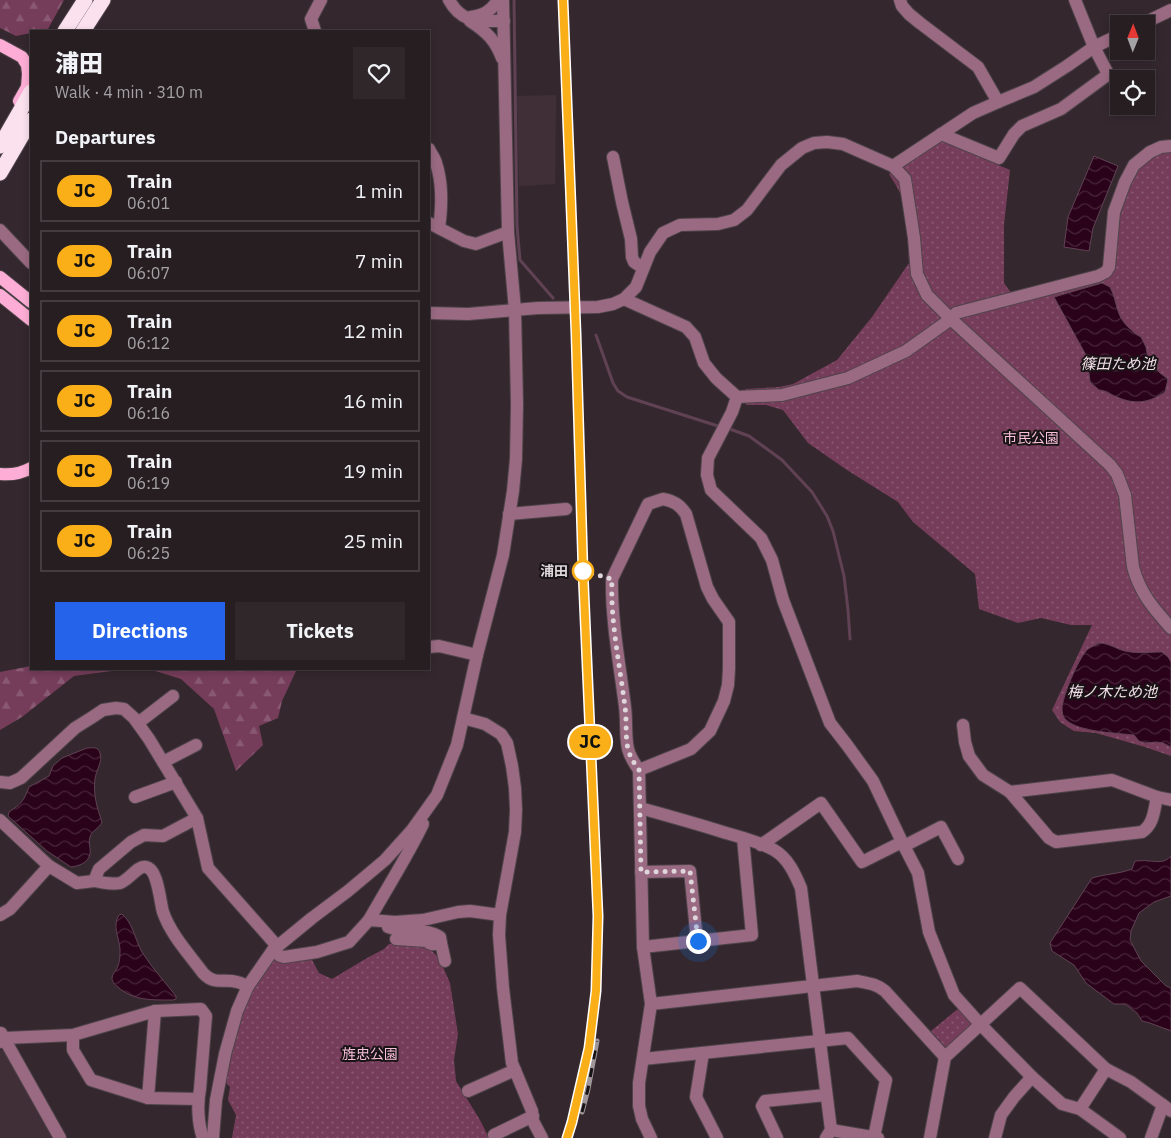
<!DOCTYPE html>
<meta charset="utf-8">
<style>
body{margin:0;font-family:"IBM Plex Sans","Noto Sans JP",sans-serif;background:#2f272a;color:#f1f3f6;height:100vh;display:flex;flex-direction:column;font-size:19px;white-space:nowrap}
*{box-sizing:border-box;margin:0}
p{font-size:16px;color:#a4a2a5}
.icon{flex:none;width:28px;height:28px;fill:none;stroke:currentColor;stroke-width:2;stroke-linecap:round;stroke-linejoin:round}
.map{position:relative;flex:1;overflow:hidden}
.drawer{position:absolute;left:30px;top:30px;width:400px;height:640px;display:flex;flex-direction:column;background:#271e22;border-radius:0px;box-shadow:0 2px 8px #0003,0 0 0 1px #433c40}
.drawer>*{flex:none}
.badge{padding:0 10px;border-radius:16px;font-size:18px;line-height:32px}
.needle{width:32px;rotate:1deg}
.tools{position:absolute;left:1110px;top:15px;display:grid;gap:10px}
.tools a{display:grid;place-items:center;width:45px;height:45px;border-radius:0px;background:#271e22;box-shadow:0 2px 8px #0003,0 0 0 1px #433c40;font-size:25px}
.you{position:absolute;width:25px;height:25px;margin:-12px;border:4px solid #fff;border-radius:50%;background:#1a73e8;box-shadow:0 0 0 8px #1a73e833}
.map>.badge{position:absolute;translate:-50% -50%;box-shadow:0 0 0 2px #fff}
h2{padding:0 25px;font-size:19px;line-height:45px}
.round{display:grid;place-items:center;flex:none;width:52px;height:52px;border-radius:0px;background:#2f272a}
.head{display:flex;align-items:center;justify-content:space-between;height:85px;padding:0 25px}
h1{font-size:24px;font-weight:800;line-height:38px}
.cta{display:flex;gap:10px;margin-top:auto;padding:10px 25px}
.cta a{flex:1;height:58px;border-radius:0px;background:#2563eb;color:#fff;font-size:20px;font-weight:800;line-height:58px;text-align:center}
.cta a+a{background:#2f272a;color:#f1f3f6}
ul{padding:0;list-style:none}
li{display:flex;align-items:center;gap:15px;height:62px;margin:0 10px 8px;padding:0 15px;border:2px solid #433c40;border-radius:0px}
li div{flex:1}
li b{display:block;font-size:19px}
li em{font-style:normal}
li .badge{min-width:55px;font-weight:700;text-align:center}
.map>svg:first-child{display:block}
.built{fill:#412f38}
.grass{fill:url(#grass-dots)}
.forest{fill:url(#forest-firs)}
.water{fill:url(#water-waves);stroke:#604254}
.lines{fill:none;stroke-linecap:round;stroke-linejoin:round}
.stream{stroke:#604254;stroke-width:3}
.minor-casing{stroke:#4f444a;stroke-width:14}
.major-casing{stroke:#4f444a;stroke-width:14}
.highway-casing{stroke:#4f444a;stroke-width:17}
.minor{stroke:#9a6a82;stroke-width:12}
.major{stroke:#feaed6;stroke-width:12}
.highway{stroke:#fae1ed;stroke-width:15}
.rail-casing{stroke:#9f969a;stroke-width:5}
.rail{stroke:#181315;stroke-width:3;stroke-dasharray:9;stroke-linecap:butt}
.line-casing{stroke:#fff;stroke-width:11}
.line{stroke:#faaf18;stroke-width:8}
.walk{stroke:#ded6da;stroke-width:5;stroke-dasharray:0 9}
.stop-dot{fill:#fff;stroke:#faaf18;stroke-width:2.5}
.labels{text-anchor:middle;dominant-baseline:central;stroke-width:4;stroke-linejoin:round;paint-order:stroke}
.park-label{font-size:14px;fill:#f9bfdb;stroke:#181315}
.stop-label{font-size:14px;font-weight:bold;fill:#ded6da;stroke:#181315;text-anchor:end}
.water-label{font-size:15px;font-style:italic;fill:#f2dee7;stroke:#181315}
</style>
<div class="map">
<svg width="1171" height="1138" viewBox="0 0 1171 1138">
<defs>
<pattern id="grass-dots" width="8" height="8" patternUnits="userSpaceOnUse" patternTransform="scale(1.25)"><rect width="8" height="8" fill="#763d5b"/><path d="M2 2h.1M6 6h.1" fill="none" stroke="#895872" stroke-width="1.8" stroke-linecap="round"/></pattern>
<pattern id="forest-firs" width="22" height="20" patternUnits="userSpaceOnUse" patternTransform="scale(1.25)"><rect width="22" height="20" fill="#763d5b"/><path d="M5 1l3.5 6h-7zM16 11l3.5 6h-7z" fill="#895872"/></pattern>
<pattern id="water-waves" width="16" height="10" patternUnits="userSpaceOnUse" patternTransform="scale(1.25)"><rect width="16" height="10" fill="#2a021a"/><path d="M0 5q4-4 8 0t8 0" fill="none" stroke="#48263b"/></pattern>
</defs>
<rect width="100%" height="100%" fill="#34282e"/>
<g class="built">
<path d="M556,95L555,184L519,186L517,96Z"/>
<path d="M0,1050H2L8,1052L52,1138H0Z"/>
</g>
<g class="grass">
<path d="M940,140L1010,170L1004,225V283L1012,294L1103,278L1117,213L1136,169L1153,155L1171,151V756L1145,747L1096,733L1074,731L1060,722L1052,710L1092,625H1071L1041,618L1018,623L979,609L975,574L913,522L898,502L847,470L808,443L783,410L766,405H746L745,389L779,387L793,384L837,360L872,317L909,263L907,227L903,199L897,187L889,174Z"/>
<path d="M400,943L429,948L438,957L443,967L450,983L458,1034L454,1060L456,1081L480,1120L489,1138H232L236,1115L228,1100L230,1087L226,1083L232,1052L243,1008L260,974L273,956L286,962L312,960L319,973L332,979L367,958L384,949L389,944Z"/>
<path d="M959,1008L974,1024L946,1048L931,1031Z"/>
</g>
<g class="forest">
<path d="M0,0H64L48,29L37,31H31V33L16,36L0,28Z"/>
<path d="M31,666V669H127L74,676L22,717L0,730V672Z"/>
<path d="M149,669H297L282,701L278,718L259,726L263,745L236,771L214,709L181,679Z"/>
</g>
<g class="water">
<path d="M1094,156L1118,166L1093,228L1089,251L1064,247L1068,217Z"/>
<path d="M1102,283L1110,287C1118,303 1115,314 1128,327C1134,332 1133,333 1141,337L1146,347L1148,359L1160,373L1168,379L1165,392C1149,403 1135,405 1117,397C1111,395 1105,390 1099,390L1090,382L1087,357L1054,297Z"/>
<path d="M1099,643C1109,643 1116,649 1125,651C1138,654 1149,652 1162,652L1168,657L1171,662V747L1163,743L1156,742L1145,743L1139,741L1134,735C1116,733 1079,732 1066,720C1063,717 1062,713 1062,709C1062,697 1079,657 1088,649C1091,647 1096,645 1099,643Z"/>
<path d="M87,748C92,748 98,746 100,753C103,762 96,770 95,779C93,794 97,808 102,822C99,829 92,830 90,837C88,842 91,848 90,854C88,863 79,866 71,867L47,851L8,816L9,812C21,804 24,801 29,787L49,776L53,766L62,758Z"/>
<path d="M1171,856V896L1154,902L1139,913L1131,931L1130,940L1141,961L1166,986L1171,988V1031L1150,1023L1142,1021L1137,1013L1125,1004H1114L1086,983L1074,965L1052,951L1050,943L1092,878C1105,874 1119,874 1132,869L1135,861C1139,861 1144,860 1148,861C1157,861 1164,864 1171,856Z"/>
<path d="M122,914C133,923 135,940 142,952C152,968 164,981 176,996V999L173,1000C153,1000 133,1001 118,987C115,985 112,982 112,978C112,974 116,971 117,968C120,963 120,954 120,949C119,937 112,926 119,915Z"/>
</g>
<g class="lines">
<g class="stream">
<path d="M514,0L517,226L520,260L553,298"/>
<path d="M596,335L613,383L618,391L627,397L721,427"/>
<path d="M727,428L749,436L782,460L812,492L827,516L833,531L844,576L848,610L850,639"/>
</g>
<g class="minor-casing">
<g id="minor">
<path d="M449,0C462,24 479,21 504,21"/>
<path d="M900,0L902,6L909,14L920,23L978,67L998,102"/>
<path d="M471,17C484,15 491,11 498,0"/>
<path d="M470,21C487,32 495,40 502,58"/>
<path d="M1142,24L1171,10"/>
<path d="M315,31L311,19L321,0"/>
<path d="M941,134L999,158L1014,134L1022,126L1061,109L1106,76L1107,72L1094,47L1075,0"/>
<path d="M429,149C431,154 435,158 436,163C443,184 442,207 439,228"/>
<path d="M613,157L622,202L631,239L632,257L634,262L643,268"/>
<path d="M893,166L973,113L998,102L1034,87L1067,66L1094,47L1119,35"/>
<path d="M429,223L464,241L476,244L508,232"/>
<path d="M0,230L31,263"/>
<path d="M624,299L686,327L695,337L704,363L716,378L737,397L782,395L848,378L906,351L951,319L956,313L1098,276L1106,272L1109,267L1114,212L1125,182L1134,165L1150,152L1161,147L1171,146"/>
<path d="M429,313L468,314L538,308L598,307L613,304L624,299L636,287L650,252L663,233L680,225L718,224L734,220L747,210L781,165L802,148L814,143L827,142L843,144L893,166L905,179L914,238L917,274L927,295L951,319L1110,465L1117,474L1125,495L1133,567C1140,593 1153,608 1171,628"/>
<path d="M737,397L732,412L708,458L707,475L711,490L761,538L772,560L783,600L830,723L847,745L873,781L902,842L918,873L929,932L954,995L981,1025L1032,1077L1062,1104L1080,1109L1120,1138"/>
<path d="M663,499C674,501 680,505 686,514L707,587L713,599L729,622V669L728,685L724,701L710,731L691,749L639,770C634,763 630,757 628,749C625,736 627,721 625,707C620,666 611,620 612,579L648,504Z"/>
<path d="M509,514L566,509"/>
<path d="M429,647L439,646L477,655"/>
<path d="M463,718L485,724L501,734L507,743L512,766L515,788L516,810L515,832L500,915L499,935L503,988L512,1063L532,1111L533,1121L542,1138"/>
<path d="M138,723L173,696"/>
<path d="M963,725L965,742L969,756L983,775L1010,792L1112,780L1157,797L1171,800"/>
<path d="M163,762L196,745"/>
<path d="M639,770L643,947L651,1004L639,1083V1106L642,1119L651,1138"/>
<path d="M0,782L10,783L21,778L75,728L91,718L103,710L116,708L124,709L134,718L149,739L197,818"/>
<path d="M1010,792L1049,838L1056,842L1142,832C1154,824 1154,810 1157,797"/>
<path d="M135,797L176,782"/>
<path d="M640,808C669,816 698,824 726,833C740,837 762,843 774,850C788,858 795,874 801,888L831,1130L826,1138"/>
<path d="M0,820L49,866"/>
<path d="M761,845L821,803L862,862L902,842"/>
<path d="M904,846L941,827L958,859"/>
<path d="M641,872L690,871L697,941"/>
<path d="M94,881C102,882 113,885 120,883C129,880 138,865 146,867C158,869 160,902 163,912C171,935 189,954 203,973C215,986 223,978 237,982C241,983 245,985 248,986"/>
<path d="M0,915L10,909L49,866L77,883L94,881L99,869L131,842L144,835L163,836L197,818L208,868L277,946"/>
<path d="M369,920C387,888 407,857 423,824"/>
<path d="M388,927C405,934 424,927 440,937L441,943C435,944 431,946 427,941L396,939"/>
<path d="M441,943L445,961"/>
<path d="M643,947L752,935L743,838"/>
<path d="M273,950L280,956L284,957L317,952L349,942L369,920L395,922L423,920L458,912L470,911L500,915"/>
<path d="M651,1004L857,981C868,983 877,984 885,991L945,1057"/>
<path d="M1,1033L60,1138"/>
<path d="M73,1035V1050L91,1080L148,1098L198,1099"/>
<path d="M0,1042L5,1038L73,1035L155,1011L201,1009L206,1016L200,1089C197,1104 198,1124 203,1138"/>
<path d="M703,1053L696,1097L717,1138"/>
<path d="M643,1059L848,1038L886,1080L874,1137"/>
<path d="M468,1091L515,1070"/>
<path d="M148,1098L155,1011"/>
<path d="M1080,1109L1106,1069"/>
<path d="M831,1130L878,1138"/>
<path d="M494,1135L533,1116"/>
<path d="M213,1138L216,1100L225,1054L237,1011L248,986L273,950L312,918L348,891L385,860L412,830L437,795L457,745L477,655L503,555L513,491L516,459L517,404L515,310L508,232L503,0"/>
<path d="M777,1138L762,1106L765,1101L826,1095"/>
<path d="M930,1138L945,1057L1020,988L1106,1069L1131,1082L1171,1111"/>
<path d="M995,1138L1001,1115L1014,1097L1032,1077"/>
<path d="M1151,1138L1163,1105"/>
</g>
</g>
<g class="major-casing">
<g id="major">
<path d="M0,45L22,57L27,65L28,74L27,87L19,101"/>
<path d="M0,277L31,302"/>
<path d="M0,295L31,320"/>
<path d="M0,474C10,475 22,473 31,468"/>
</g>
</g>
<g class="highway-casing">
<g id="highway">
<path d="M65,31L85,0"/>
<path d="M83,31L103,0"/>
<path d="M0,146L31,92"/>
<path d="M0,173L31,120"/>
</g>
</g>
<use href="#minor" class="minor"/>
<use href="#major" class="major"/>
<use href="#highway" class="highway"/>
<g class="rail-casing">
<g id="rail">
<path d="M563,0L575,313L583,571L598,916L596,991L589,1048L572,1122L567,1138"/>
<path d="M582,1112L588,1089L597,1041"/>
</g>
</g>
<use href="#rail" class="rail"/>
</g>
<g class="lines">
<g class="line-casing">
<path id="line" d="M563,0L576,334L583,571L598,916L596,991L589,1048L572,1122L567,1138"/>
</g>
<use href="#line" class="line"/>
<path class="walk" d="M583,571L612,579C610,620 620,666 625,707C627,721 625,736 628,749C630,757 634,763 639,770L641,872L690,871L698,941"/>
</g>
<circle class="stop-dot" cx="583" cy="571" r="10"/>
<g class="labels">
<g class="park-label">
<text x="1031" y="438">市民公園</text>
<text x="370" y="1054">旌忠公園</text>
</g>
<g class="stop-label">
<text x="568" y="571">浦田</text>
</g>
<g class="water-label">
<text x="1118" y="363">篠田ため池</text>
<text x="1112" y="691">梅ノ木ため池</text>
</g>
</g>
</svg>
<div class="tools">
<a><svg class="needle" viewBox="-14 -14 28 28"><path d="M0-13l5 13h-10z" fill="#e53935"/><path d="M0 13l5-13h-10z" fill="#a4a2a5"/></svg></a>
<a><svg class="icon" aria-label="locate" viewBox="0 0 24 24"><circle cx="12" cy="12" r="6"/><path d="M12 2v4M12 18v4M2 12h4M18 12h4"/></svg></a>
</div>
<div class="you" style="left:698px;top:941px"></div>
<b class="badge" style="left:590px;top:742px;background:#faaf18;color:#111">JC</b>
<section class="drawer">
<div class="head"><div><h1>浦田</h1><p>Walk · 4 min · 310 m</p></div><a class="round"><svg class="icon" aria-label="heart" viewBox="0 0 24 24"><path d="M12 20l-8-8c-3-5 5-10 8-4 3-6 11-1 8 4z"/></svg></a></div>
<h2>Departures</h2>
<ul>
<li><span class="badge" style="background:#faaf18;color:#111">JC</span><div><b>Train</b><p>06:01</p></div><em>1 min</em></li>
<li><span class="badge" style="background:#faaf18;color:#111">JC</span><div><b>Train</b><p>06:07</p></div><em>7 min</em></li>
<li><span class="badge" style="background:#faaf18;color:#111">JC</span><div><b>Train</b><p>06:12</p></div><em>12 min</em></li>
<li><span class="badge" style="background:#faaf18;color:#111">JC</span><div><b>Train</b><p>06:16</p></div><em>16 min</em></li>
<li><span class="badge" style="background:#faaf18;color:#111">JC</span><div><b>Train</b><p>06:19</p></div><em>19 min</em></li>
<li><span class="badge" style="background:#faaf18;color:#111">JC</span><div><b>Train</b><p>06:25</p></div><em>25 min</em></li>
</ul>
<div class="cta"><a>Directions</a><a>Tickets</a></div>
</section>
</div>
